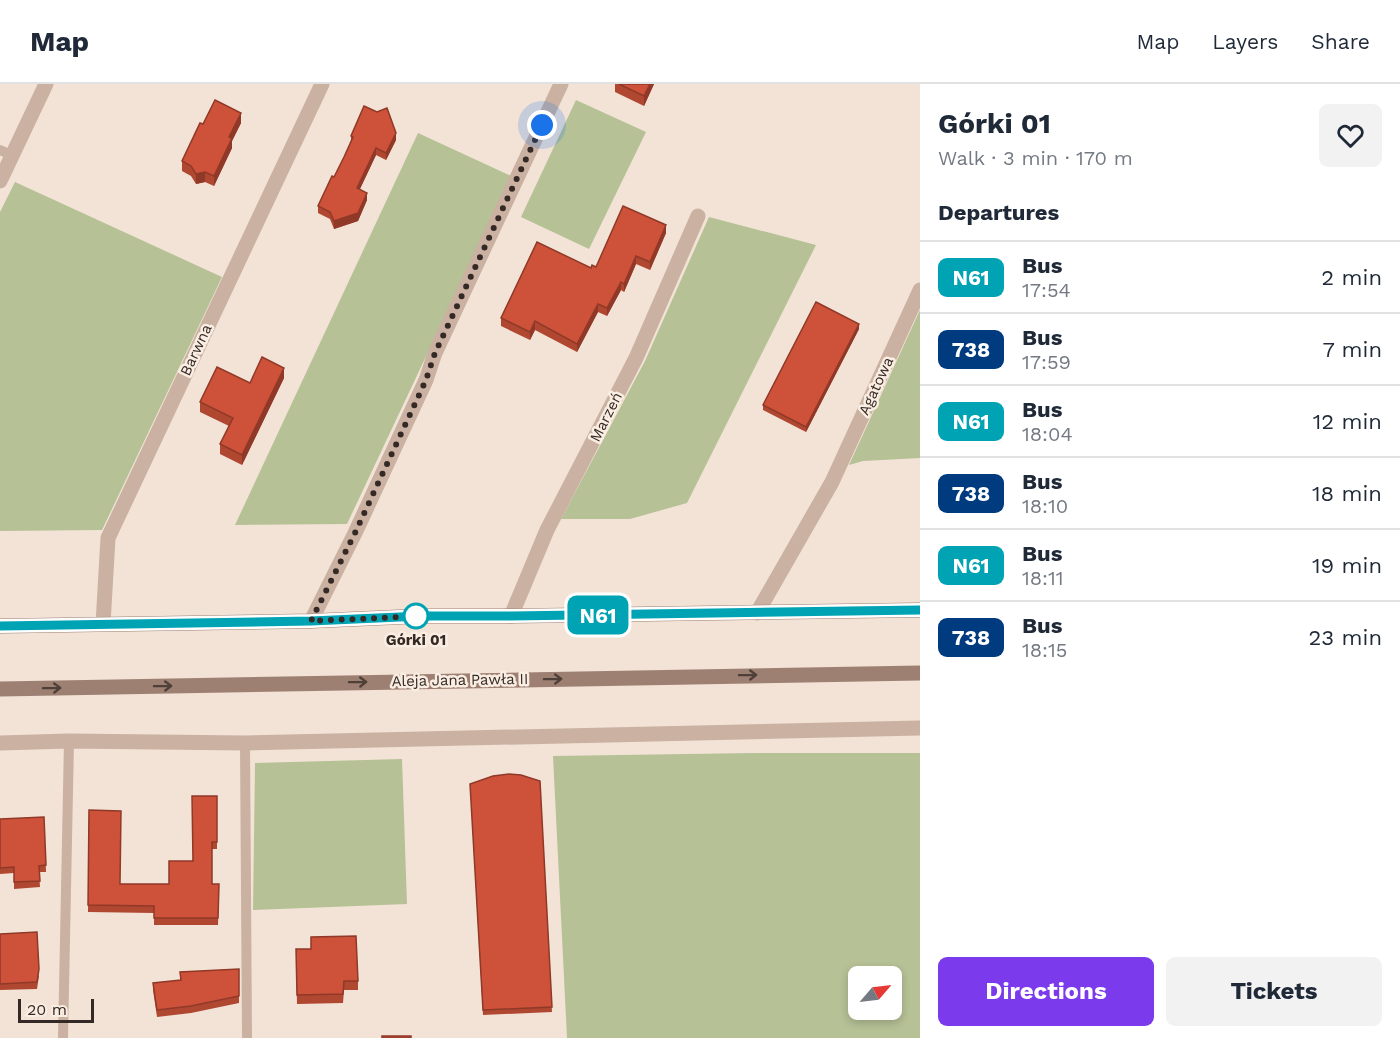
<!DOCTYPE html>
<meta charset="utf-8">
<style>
body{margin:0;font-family:"Work Sans",sans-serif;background:#f2f2f3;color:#1f2937;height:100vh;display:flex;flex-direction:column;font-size:22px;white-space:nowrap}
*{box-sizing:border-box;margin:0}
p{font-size:20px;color:#747a83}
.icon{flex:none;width:33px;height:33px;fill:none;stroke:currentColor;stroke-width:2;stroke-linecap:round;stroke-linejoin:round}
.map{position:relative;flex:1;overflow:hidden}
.side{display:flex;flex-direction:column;background:#fff;width:480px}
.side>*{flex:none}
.badge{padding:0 12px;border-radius:9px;font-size:21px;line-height:39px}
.needle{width:39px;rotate:62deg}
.buttons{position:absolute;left:848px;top:882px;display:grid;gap:12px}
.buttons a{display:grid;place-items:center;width:54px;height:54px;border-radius:9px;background:#fff;box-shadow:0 3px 9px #0003;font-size:30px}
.scale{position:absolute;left:18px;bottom:15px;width:76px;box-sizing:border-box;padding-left:6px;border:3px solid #342925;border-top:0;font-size:16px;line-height:21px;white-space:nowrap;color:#342925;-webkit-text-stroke:4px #faede2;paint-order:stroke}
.you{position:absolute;width:30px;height:30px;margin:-15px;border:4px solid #fff;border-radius:50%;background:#1a73e8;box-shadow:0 0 0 9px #1a73e833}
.map>.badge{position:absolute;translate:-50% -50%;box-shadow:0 0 0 3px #fff}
h2{padding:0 18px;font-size:22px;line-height:54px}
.round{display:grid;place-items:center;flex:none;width:63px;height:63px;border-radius:9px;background:#f2f2f3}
.headline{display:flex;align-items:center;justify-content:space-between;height:102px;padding:0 18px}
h1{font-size:28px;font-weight:700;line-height:45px}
.button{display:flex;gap:12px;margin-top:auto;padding:12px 18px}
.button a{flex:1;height:69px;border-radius:9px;background:#7c3aed;color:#fff;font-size:24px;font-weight:700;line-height:69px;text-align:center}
.button a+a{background:#f2f2f3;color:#1f2937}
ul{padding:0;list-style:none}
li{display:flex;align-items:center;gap:18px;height:72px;padding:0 18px;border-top:2px solid #e0e1e3}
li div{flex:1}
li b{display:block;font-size:22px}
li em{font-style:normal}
li .badge{min-width:66px;font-weight:700;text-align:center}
header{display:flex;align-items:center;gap:36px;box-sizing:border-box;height:84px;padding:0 30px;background:#fff;border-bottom:2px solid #e0e1e3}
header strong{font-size:28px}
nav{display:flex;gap:33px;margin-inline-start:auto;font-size:21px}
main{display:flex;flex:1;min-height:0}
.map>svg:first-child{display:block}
.green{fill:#b6c196;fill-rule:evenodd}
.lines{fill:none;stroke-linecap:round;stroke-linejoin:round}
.lane{stroke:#cab1a2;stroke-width:10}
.street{stroke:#cab1a2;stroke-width:15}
.secondary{stroke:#9e8073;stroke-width:15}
.wall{fill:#b04731}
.shaded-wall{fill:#903928}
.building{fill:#cd5239;stroke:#903928;stroke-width:1.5}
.oneway{stroke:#4e3f38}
.line-casing{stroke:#fff;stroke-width:14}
.line{stroke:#00a3b4;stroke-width:9}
.walk{stroke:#342925;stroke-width:6;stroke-dasharray:0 10.8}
.stop-dot{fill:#fff;stroke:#00a3b4;stroke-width:3}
.labels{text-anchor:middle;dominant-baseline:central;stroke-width:5;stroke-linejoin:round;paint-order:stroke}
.street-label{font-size:15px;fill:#342925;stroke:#faede2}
.stop-label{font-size:15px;font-weight:bold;fill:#342925;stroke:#faede2}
</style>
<header>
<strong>Map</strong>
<nav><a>Map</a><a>Layers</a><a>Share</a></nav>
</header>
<main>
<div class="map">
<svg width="920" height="954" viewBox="0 0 920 954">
<rect width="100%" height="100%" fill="#f2e3d6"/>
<g class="green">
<path d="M576,16L646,48L589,165L521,133Z"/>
<path d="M418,49L511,92L347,440L235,441Z"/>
<path d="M15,98L222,193L102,446L0,447V128Z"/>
<path d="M709,133L816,161L687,419L630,435H561L645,277Z"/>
<path d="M920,226V374L863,377L849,381Z"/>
<path d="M754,669H920V954H567L553,672ZM858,892H891V926H858Z"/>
<path d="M402,675L407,820L253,826L255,679Z"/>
</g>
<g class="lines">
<g class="lane">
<path d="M0,66L12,71"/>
<path d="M245,659L247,954"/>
<path d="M63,954L69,657"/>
</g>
<g class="street">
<path d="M0,97L46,0"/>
<path d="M757,529L832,398L920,206"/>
<path d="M511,532L547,446L636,274L698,132"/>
<path d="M311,537L355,449L426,296L435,269L561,0"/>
<path d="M103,540L108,454L322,0"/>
<path d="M0,659L69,657L245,659L920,644"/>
</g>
<g class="secondary">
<path d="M0,542L311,537L422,532H511L920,526"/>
<path d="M0,605L920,589"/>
</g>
</g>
<g class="wall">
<path d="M615,0H654L644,22L615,8Z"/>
<path d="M241,39L232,57V64L214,102L205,98L196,100L191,92L182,87V77L203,40Z"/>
<path d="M351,52L396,56L386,76L376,71L360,105L367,116L358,137L334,145L330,135L318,129V122L334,93L351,59Z"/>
<path d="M666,149L650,186L636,180L624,208L621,206L607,232L598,228L577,268L535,246L530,256L501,242V234L591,184L596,183Z"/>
<path d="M859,245L806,348L763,326V321Z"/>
<path d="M284,294L242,381L220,370V360L229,342L200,328V318L250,299Z"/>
<path d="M540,697L552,928L483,931L470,700Z"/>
<path d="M217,712V765H212V800H219L218,841H154V829L88,828L89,726L120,800H169L192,777Z"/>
<path d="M44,733L46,788H39L40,803L14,805V789L0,790V735Z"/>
<path d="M0,850L39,892L37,905L0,906Z"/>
<path d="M296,865L358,897V906H344L343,919L297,920Z"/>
<path d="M239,885V919L191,929L157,933L153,906V899L180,896V888Z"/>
</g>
<g class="shaded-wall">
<path d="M650,0H654L644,22V12Z"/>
<path d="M241,29V39L232,57V64L214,102V92L229,53Z"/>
<path d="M396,49V56L386,76V69Z"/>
<path d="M376,64V71L357,111V104Z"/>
<path d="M205,88V98L196,100V90Z"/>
<path d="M367,109V116L358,137L334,145V137Z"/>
<path d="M666,141V149L650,186V178Z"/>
<path d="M636,172V180L624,208V200Z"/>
<path d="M621,198V206L607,232V224Z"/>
<path d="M598,220V228L577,268V260Z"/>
<path d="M535,237V246L530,256V248Z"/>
<path d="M859,240V245L806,348V343Z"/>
<path d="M284,284V294L242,381V371Z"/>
</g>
<g class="building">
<path d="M619,0H650L644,12Z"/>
<path d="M215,16L241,29L229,53L232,54L214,92L205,88L196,90L191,82L182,77L200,39L203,40Z"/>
<path d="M364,22L377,28L387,24L396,49L386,69L376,64L357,104L367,109L358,129L334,137L330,128L318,122L332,92L334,93L344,73L353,53L351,52Z"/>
<path d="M623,122L666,141L650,178L636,172L624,200L621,198L607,224L598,220L577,260L535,237L530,248L501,234L537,158L591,184L592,181L596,183Z"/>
<path d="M816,218L859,240L806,343L763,321Z"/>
<path d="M262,273L284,284L242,371L220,360L233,334L200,318L217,283L250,299Z"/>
<path d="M509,690L521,691L540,697L552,923L483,926L470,700L493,692Z"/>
<path d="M192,712H217V758H212V800H219L218,834H154V822L88,821L89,726L121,727L120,800H169V777H193Z"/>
<path d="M44,733L46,781L39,782L40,797L14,798V783L0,784V735Z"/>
<path d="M37,848L39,885L37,898L0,900V850Z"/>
<path d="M356,852L358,897H344L343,910L297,911L296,865H311V853Z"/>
<path d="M239,885V912L191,922L157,926L153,899L181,896L180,888Z"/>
<rect x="382" y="952" width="29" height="2"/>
</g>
<defs><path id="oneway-shaft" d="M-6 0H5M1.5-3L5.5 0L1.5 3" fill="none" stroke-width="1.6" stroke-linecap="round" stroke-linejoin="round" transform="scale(1.5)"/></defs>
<g class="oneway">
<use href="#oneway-shaft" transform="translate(748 591) rotate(-1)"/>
<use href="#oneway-shaft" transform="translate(553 595) rotate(-1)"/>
<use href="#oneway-shaft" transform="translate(358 598) rotate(-1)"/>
<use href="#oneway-shaft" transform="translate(163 602) rotate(-1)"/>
<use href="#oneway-shaft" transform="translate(52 604) rotate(-1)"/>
</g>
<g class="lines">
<g class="line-casing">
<path id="line" d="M0,542L311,537L422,532H511L920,526"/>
</g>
<use href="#line" class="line"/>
<path class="walk" d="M416,532H422L311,537L355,449L426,296L435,269L542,41"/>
</g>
<circle class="stop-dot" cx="416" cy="532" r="12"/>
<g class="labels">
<g class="street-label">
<text transform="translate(196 266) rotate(-65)">Barwna</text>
<text transform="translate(876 302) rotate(-65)">Agatowa</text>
<text transform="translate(606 333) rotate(-63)">Marzeń</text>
<text transform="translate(460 596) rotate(-1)">Aleja Jana Pawła II</text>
</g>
<g class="stop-label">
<text x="416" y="556">Górki 01</text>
</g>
</g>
</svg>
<div class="buttons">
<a><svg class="needle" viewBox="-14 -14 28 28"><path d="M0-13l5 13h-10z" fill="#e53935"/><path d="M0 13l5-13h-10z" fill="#747a83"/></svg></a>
</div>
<div class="scale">20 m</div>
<div class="you" style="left:542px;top:41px"></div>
<b class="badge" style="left:598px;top:531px;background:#00a3b4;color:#fff">N61</b>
</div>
<section class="side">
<div class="headline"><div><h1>Górki 01</h1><p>Walk · 3 min · 170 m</p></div><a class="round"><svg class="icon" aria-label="heart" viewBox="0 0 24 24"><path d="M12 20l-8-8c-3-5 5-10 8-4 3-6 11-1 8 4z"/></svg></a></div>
<h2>Departures</h2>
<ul>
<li><span class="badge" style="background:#00a3b4;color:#fff">N61</span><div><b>Bus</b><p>17:54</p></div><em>2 min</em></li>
<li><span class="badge" style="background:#003b80;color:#fff">738</span><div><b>Bus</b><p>17:59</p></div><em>7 min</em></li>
<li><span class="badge" style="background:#00a3b4;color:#fff">N61</span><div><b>Bus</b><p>18:04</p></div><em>12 min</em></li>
<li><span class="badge" style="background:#003b80;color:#fff">738</span><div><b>Bus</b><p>18:10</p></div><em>18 min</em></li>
<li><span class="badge" style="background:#00a3b4;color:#fff">N61</span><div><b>Bus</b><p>18:11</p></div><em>19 min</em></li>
<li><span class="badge" style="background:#003b80;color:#fff">738</span><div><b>Bus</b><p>18:15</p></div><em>23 min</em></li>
</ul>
<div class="button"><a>Directions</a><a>Tickets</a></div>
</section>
</main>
